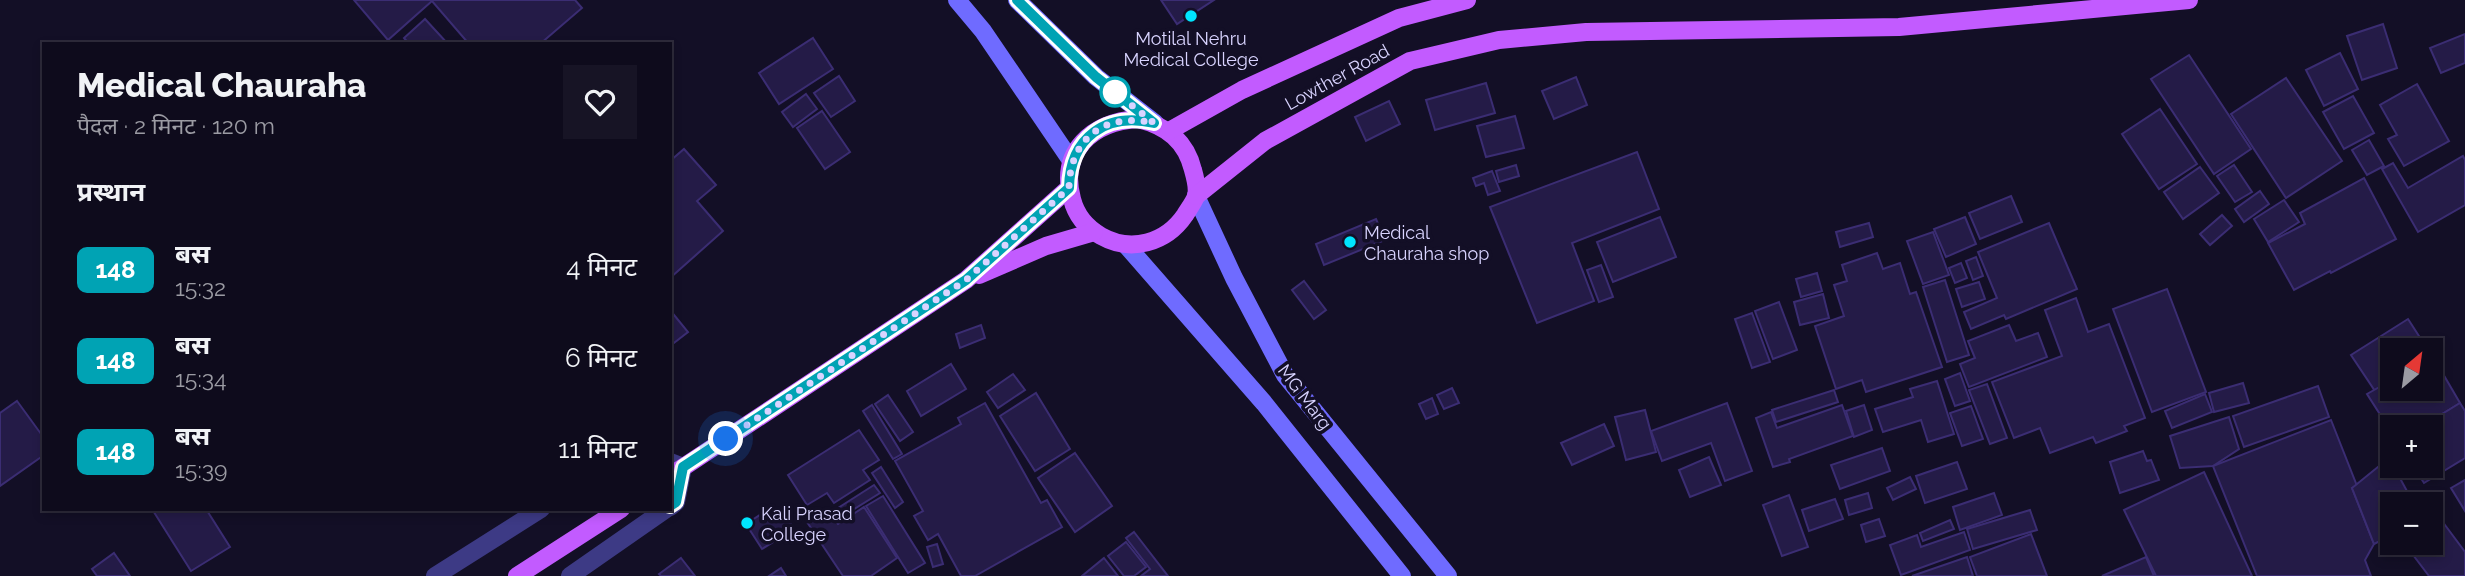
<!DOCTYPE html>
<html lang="hi">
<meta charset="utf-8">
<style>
body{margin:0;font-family:Raleway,"Noto Sans Devanagari",sans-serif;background:#171425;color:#f1f3f6;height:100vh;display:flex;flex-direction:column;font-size:26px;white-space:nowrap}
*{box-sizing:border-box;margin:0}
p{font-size:23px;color:#9b9ba3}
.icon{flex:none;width:38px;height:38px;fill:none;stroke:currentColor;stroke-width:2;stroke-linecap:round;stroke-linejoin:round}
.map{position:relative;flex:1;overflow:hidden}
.drawer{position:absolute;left:42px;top:42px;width:630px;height:469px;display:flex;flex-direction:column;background:#0e0b1c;border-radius:0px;box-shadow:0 4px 10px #0003,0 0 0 2px #2e2b3b}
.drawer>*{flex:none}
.badge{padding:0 14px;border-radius:10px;font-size:24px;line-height:46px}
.needle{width:46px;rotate:29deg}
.controls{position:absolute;left:2380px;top:338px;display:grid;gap:14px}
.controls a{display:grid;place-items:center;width:63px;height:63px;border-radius:0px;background:#0e0b1c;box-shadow:0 4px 10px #0003,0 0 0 2px #2e2b3b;font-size:35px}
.you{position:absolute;width:35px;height:35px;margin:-18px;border:5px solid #fff;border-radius:50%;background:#1a73e8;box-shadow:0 0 0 10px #1a73e833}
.map>.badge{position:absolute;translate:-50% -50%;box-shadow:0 0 0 4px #fff}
h2{padding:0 35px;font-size:26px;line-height:63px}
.round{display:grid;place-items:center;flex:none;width:74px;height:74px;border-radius:0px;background:#171425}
.overview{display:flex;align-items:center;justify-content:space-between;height:119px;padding:0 35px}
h1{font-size:33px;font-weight:800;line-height:52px}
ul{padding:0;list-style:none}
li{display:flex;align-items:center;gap:21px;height:91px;padding:0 35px}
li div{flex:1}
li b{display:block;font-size:26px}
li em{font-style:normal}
li .badge{min-width:77px;font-weight:700;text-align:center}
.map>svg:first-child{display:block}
.building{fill:#241b47;stroke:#3b2d73;stroke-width:2}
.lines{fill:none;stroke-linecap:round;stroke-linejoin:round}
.minor{stroke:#3d3a85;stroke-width:18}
.secondary{stroke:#6f6bff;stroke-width:18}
.primary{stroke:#c25bff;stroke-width:18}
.line-casing{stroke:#fff;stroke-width:16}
.line{stroke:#00a3b4;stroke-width:10}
.walk{stroke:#d9d4ff;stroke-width:7;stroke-dasharray:0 12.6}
.poi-dot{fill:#00e5ff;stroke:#130f26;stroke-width:2.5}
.stop-dot{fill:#fff;stroke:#00a3b4;stroke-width:3.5}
.labels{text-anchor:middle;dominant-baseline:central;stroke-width:7;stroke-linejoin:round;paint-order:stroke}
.poi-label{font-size:18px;fill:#d9d4ff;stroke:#130f26;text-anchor:start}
.street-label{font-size:18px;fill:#d9d4ff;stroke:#130f26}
</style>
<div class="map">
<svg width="2465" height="576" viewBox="0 0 2465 576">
<rect width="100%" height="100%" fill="#130f26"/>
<g class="building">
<path d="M354,0H575L582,8L540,44H469L432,1L388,40Z"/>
<path d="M1161,0H1214L1177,24Z"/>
<path d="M425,19L448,44H409L404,38Z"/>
<path d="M2383,24L2397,68L2362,80L2347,36Z"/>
<path d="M2465,34V63L2441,73L2430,48Z"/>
<path d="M813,38L833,69L779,104L759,73Z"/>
<path d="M2340,53L2358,89L2324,106L2306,70Z"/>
<path d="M2189,55L2251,149L2214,174L2151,79Z"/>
<path d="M839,76L855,101L831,117L814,93Z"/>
<path d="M1576,77L1587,105L1554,119L1542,91Z"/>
<path d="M2286,78L2342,161L2286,198L2231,114Z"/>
<path d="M1486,83L1495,113L1435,130L1426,100Z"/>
<path d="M2417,84L2449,141L2404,166L2388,139L2397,135L2380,105Z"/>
<path d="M806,94L817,109L793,127L782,112Z"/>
<path d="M2353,96L2374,133L2344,149L2323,112Z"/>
<path d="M1389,101L1400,124L1366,141L1355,117Z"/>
<path d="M2160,109L2197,164L2159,189L2122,134Z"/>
<path d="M822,111L850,152L825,169L797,128Z"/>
<path d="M1515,116L1524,148L1486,157L1477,126Z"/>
<path d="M2369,140L2384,166L2367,175L2352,150Z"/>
<path d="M684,149L716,185L697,201L723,231L670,278V161Z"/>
<path d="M1637,152L1659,209L1572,243L1594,301L1537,323L1490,207Z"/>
<path d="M2463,156L2465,160V205L2418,232L2382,169L2393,163L2408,188Z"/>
<path d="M1516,165L1519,176L1499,182L1496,171Z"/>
<path d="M2234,165L2252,192L2235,202L2217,176Z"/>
<path d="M2200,167L2219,193L2183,219L2164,192Z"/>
<path d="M1492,171L1500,191L1488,195L1484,183L1476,186L1473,178Z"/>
<path d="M2364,178L2396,239L2331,273L2330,271L2294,290L2268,243L2305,224L2300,213Z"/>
<path d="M2260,191L2269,204L2244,222L2235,209Z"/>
<path d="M2011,196L2022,222L1980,239L1969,213Z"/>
<path d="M2284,200L2299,222L2268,242L2254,219Z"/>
<path d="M2222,215L2232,226L2210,245L2200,234Z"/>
<path d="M1660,217L1676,257L1613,282L1597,242Z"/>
<path d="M1965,217L1976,244L1946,257L1934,229Z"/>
<path d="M1376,219L1385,240L1324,265L1316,244Z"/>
<path d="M1869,223L1873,237L1840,247L1836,232Z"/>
<path d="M2049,223L2077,289L2006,319L2004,315L1971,329L1964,312L1997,298L1978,252Z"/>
<path d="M1933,232L1949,275L1923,284L1907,241Z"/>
<path d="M1877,253L1883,269L1900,263L1910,294L1916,292L1942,367L1866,392L1862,380L1836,389L1815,326L1844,316L1834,285L1847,281L1842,265Z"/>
<path d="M1976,257L1983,276L1973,280L1966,261Z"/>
<path d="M1961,263L1967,278L1955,283L1949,268Z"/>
<path d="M1601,265L1613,297L1599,302L1587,270Z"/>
<path d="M1817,273L1822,291L1801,297L1796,279Z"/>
<path d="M1945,280L1969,355L1947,362L1923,287Z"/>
<path d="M1304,281L1326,310L1314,319L1292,290Z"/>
<path d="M1979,282L1985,299L1962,307L1956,289Z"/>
<path d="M2167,289L2206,392L2152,412L2113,309Z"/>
<path d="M1823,294L1829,318L1800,325L1794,302Z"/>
<path d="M2076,298L2088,332L2109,324L2145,418L2124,426L2127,431L2096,443L2093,437L2050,453L2040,428L2014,438L1992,382L2062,356L2045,310Z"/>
<path d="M1779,302L1797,350L1773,359L1755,311Z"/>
<path d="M670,310L688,332L670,346Z"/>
<path d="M1752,313L1770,362L1752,368L1735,319Z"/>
<path d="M2408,319L2428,350H2392V380L2375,391L2351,355Z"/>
<path d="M981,325L985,338L960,348L956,334Z"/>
<path d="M2009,325L2016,341L2038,333L2047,357L1969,387L1960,364L1975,358L1968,341Z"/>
<path d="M2432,355L2460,403L2421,427H2392V433L2367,394L2392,380V388H2431Z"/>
<path d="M951,364L966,389L921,416L907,391Z"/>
<path d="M1960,373L1970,401L1955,406L1945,379Z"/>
<path d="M1013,374L1025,390L998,408L987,392Z"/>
<path d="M1937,381L1954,434L1928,442L1921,420L1883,432L1875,409L1913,397L1910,389Z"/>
<path d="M2243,383L2249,403L2214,412L2209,393Z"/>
<path d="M1987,384L2007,438L1990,444L1969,390Z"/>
<path d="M2318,386L2329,417L2244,447L2233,416Z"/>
<path d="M1452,388L1459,403L1444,409L1437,395Z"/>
<path d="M1834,390L1838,402L1776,422L1772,410Z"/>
<path d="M1036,393L1070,449L1035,471L1000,416Z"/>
<path d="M2205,394L2212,412L2172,428L2165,411Z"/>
<path d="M888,395L913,432L900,441L875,404Z"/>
<path d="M1432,398L1438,414L1426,419L1419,404Z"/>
<path d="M17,401L44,438V455L0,486V413Z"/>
<path d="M985,403L1041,503L1047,500L1062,527L975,576H961L938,534L928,540L914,516L923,511L895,461L961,424L958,418Z"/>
<path d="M1727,403L1752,471L1725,481L1711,443L1662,461L1651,431Z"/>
<path d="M2460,403L2465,411V458L2424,483L2413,466H2431V427H2421Z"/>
<path d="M872,405L902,454L893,459L863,411Z"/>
<path d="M1842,405L1853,436L1789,459L1790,462L1773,467L1756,418L1771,412L1777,428Z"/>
<path d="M1864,405L1872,430L1854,437L1846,411Z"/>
<path d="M1971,406L1983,439L1962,446L1950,413Z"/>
<path d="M1645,410L1656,452L1626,460L1615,417Z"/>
<path d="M2229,417L2239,449L2213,466L2180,468L2170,436Z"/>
<path d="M2331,420L2357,486L2352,488L2374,544L2365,560L2371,576H2257L2213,466Z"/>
<path d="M1604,424L1614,446L1572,465L1561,443Z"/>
<path d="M859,430L879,460L863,470L870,480L834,503L827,493L807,505L788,475Z"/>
<path d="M1882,448L1890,471L1840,489L1831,465Z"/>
<path d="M2143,451L2147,461L2151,460L2159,480L2120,493L2110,462Z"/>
<path d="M1075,453L1112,506L1075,532L1038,478Z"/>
<path d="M1709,457L1721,485L1690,497L1679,470Z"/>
<path d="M2389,458L2414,504H2392V535L2374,544L2352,488Z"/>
<path d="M1957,462L1967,489L1925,503L1916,476Z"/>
<path d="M881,467L903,502L895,508L872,473Z"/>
<path d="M2204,472L2252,576H2156L2124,510Z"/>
<path d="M1910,477L1916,489L1893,500L1887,488Z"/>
<path d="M2465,480V511L2451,488Z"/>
<path d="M874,485L880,493L843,516L838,508Z"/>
<path d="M1868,493L1872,508L1849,515L1845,500Z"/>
<path d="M1994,493L2002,515L1960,530L1953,507Z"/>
<path d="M1789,495L1808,547L1782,556L1763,505Z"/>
<path d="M883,496L925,563L908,573L866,506Z"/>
<path d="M1835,499L1843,519L1809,531L1802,510Z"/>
<path d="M864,507L897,558L871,576H843L807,522L827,509L838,524Z"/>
<path d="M152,509H206L230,547L191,571Z"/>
<path d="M769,509L773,514L781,509L794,529L762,549L746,524Z"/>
<path d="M2030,510L2037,530L1973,549L1967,529Z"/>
<path d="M1879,519L1885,536L1866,542L1861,525Z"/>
<path d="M1950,520L1954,529L1923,541L1920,533Z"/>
<path d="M2445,525L2465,552V576H2429L2410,551L2421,542H2431V535Z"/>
<path d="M1134,532L1168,576H1141L1150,569L1126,538Z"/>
<path d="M1964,532L1970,550L1901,575L1890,545L1917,535L1921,547Z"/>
<path d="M2031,534L2047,576H1977L1970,557Z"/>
<path d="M1126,542L1146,567L1134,576H1124L1108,556Z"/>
<path d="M937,544L943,564L933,567L927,547Z"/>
<path d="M114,553L130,576H97L92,569Z"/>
<path d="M1967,557L1973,576H1912Z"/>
<path d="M2146,557L2154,576H2102Z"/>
<path d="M681,558L695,576H661L659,574Z"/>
<path d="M1104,558L1118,576H1082Z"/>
<path d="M781,568L786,576H769Z"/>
</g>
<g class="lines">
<g class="minor">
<path d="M670,462L683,467L676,502L670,507"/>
<path d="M435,576L541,509"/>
<path d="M570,576L666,509"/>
</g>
<g class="secondary">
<path d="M957,0L983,31L1072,162"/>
<path d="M1017,0L1096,77L1155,123"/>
<path d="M1196,196L1234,278L1285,375L1448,576"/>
<path d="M1126,245L1264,403L1402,576"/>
</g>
<g class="primary">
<path d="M1138,119C1167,126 1186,141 1193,170C1195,177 1198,189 1196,196C1194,202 1188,210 1185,215C1166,243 1131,253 1101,236C1087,228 1076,215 1072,199C1059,151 1092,122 1138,119Z"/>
<path d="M1169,131L1242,90L1399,18L1467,0"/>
<path d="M1196,196L1265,141L1410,61L1499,40L1586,32L1899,27L2189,0"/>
<path d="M979,275L1046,246L1094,232"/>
<path d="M670,476L966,280L1069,188"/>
<path d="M517,576L621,509"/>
</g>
</g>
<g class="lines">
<g class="line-casing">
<path id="line" d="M670,506L676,502L683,467L966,280L1069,188C1070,137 1106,112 1154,123L1096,77L1017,0"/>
</g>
<use href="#line" class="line"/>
<path class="walk" d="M726,439L966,280L1069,188C1070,137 1106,112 1154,123L1115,92"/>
</g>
<g class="poi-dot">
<circle cx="1191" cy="16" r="7"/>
<circle cx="1350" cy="242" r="7"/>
<circle cx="747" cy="523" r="7"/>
</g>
<circle class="stop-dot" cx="1115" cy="92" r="14"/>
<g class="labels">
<g class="poi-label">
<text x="1191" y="38" text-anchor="middle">Motilal Nehru<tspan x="1191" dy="21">Medical College</tspan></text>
<text x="1364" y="232">Medical<tspan x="1364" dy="21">Chauraha shop</tspan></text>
<text x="761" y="513">Kali Prasad<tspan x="761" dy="21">College</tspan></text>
</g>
<g class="street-label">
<text transform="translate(1337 77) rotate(-29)">Lowther Road</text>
<text transform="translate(1305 397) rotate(53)">MG Marg</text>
</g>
</g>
</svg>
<div class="controls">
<a><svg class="needle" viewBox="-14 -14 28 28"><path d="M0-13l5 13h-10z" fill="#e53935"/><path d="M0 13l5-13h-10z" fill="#9b9ba3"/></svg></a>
<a>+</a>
<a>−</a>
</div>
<div class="you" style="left:726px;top:439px"></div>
<section class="drawer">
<div class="overview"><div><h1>Medical Chauraha</h1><p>पैदल · 2 मिनट · 120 m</p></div><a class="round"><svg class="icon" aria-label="heart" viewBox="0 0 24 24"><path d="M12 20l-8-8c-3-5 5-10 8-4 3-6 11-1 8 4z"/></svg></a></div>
<h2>प्रस्थान</h2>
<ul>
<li><span class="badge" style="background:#00a3b4;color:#fff">148</span><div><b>बस</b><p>15:32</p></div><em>4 मिनट</em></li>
<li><span class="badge" style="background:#00a3b4;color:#fff">148</span><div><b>बस</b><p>15:34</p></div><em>6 मिनट</em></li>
<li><span class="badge" style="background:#00a3b4;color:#fff">148</span><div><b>बस</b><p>15:39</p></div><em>11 मिनट</em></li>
</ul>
</section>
</div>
